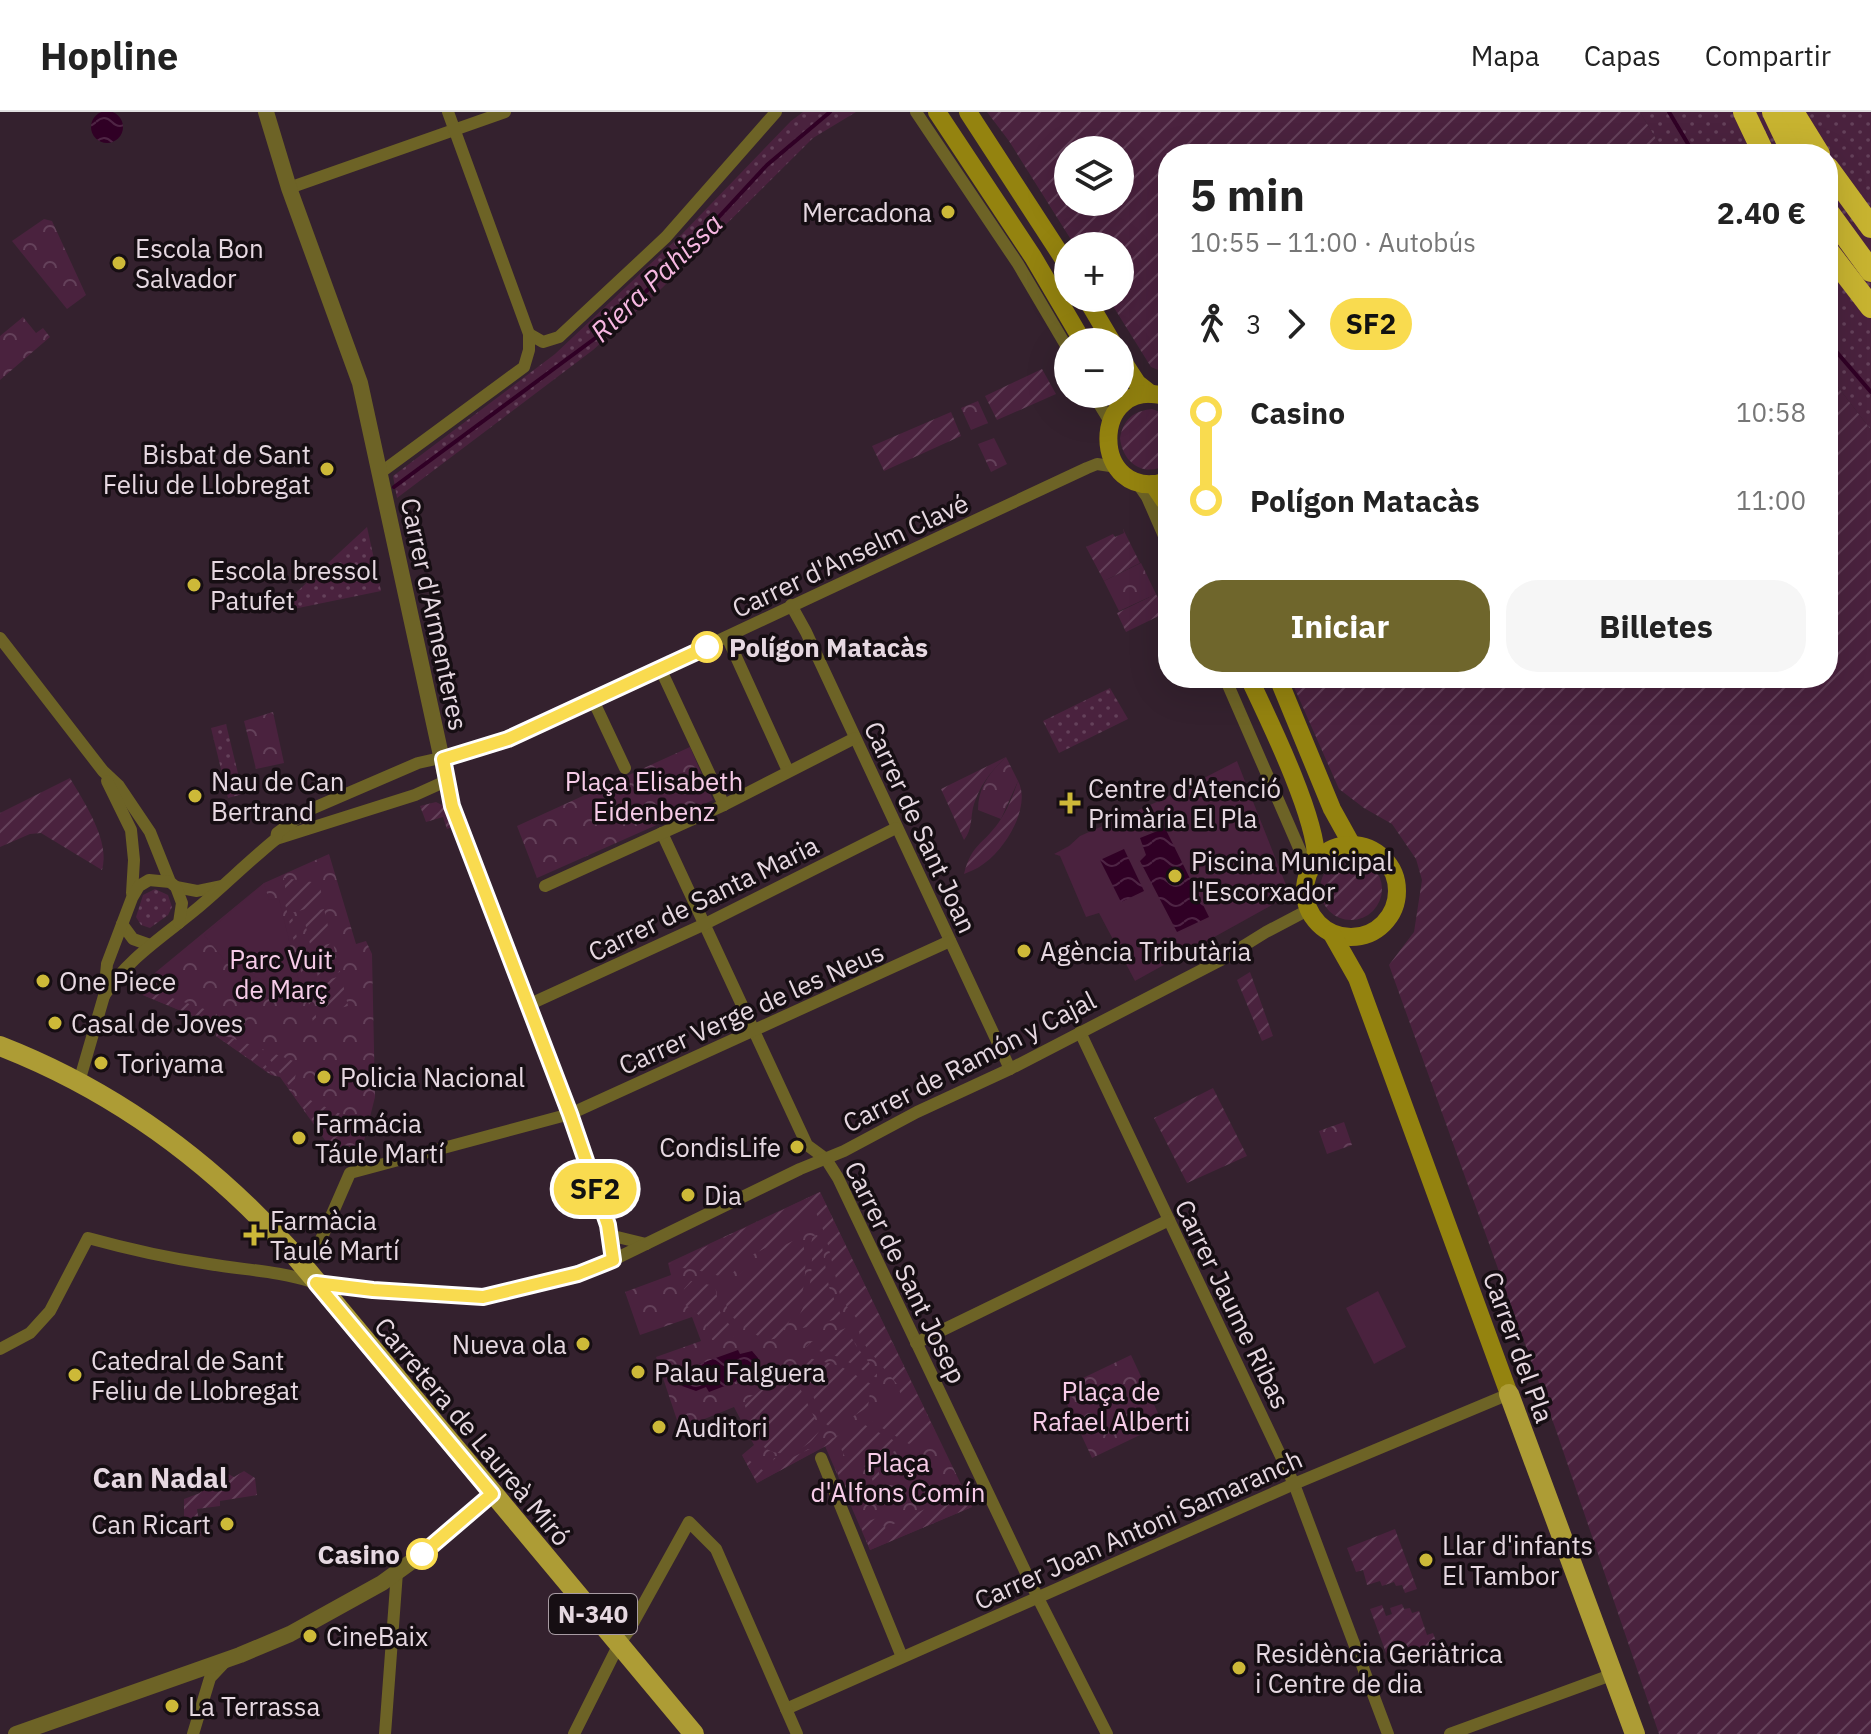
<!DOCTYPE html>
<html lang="es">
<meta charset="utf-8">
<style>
body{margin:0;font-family:"IBM Plex Sans",sans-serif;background:#f6f6f6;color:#222;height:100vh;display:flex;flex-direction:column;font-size:30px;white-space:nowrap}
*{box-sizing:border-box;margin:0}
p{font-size:26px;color:#767676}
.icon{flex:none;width:44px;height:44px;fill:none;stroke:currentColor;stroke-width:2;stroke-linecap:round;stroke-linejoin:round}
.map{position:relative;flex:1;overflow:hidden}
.details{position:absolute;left:1158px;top:32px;width:680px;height:544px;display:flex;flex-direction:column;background:#fff;border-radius:32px;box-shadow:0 8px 32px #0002}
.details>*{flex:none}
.badge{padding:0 16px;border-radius:26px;font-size:28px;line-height:52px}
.tools{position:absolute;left:1054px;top:24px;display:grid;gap:16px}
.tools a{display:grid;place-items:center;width:80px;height:80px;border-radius:50%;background:#fff;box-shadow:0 8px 32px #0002;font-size:40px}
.map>.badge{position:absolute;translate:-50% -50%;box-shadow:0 0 0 4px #fff}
.legs{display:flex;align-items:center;gap:12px;height:88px;padding:0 32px;font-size:26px}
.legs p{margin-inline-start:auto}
.overview{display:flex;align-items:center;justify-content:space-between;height:136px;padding:0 32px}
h1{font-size:44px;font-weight:700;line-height:60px}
.button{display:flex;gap:16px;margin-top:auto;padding:16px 32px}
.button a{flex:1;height:92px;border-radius:32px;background:#6f662c;color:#fff;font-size:32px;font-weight:700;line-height:92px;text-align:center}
.button a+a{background:#f6f6f6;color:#222}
ul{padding:0 32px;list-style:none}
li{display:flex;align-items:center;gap:28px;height:88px;font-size:30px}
li i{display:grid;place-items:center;width:12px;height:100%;margin:0 10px;background:currentColor}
li i::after{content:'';width:20px;height:20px;margin:-10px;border:6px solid;border-radius:50%;background:#fff}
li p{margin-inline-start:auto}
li:first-child i{background:linear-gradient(#0000 50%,currentColor 0)}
li:last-child i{background:linear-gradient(currentColor 50%,#0000 0)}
header{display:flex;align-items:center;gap:48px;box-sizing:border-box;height:112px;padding:0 40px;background:#fff;border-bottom:2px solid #e0e0e0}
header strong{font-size:38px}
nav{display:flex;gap:44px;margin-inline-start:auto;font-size:28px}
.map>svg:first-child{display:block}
.grass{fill:url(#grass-dots)}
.park{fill:url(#park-crowns)}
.garden{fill:url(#garden-furrows);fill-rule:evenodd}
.pitch{fill:#4a223e}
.water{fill:url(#water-waves)}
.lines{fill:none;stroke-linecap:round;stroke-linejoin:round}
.stream{stroke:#300025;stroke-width:4}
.minor{stroke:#6d6326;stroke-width:12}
.tertiary{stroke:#6d6326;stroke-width:16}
.secondary{stroke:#94830f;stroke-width:18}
.primary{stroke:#ad9c35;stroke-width:20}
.motorway{stroke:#c7b330;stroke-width:22}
.line-1-casing{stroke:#fff;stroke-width:18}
.line-1{stroke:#f9db4f;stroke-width:12}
.poi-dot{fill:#cdb938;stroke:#160e13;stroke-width:3}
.stop-1-dot{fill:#fff;stroke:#f9db4f;stroke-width:4}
.labels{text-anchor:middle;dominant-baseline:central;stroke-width:7;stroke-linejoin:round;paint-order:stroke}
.shield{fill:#160e13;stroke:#a89ba3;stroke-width:2}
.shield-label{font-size:24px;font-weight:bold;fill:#e6d8e1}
.poi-label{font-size:26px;fill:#e6d8e1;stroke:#160e13;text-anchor:start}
.street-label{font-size:26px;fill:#e6d8e1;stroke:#160e13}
.stop-label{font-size:26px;font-weight:bold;fill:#e6d8e1;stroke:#160e13;text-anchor:start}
.park-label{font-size:26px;fill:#f7cce8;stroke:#160e13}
.water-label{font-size:28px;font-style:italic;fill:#f6b7e1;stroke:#160e13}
.neighbourhood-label{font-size:28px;font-weight:bold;fill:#e6d8e1;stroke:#160e13}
</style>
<header>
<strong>Hopline</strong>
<nav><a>Mapa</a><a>Capas</a><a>Compartir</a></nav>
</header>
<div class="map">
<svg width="1871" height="1622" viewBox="0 0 1871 1622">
<defs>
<pattern id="grass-dots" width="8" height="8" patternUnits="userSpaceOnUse" patternTransform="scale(2)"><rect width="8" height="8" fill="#4a223e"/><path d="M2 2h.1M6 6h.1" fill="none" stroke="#64415a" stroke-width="1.8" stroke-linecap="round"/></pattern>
<pattern id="park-crowns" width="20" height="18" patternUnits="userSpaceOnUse" patternTransform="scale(2)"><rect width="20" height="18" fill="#4a223e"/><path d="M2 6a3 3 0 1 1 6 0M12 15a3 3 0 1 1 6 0" fill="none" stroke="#64415a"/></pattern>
<pattern id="garden-furrows" width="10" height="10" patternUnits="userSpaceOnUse" patternTransform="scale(2)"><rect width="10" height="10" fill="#4a223e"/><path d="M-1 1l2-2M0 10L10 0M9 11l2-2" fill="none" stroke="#64415a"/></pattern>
<pattern id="water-waves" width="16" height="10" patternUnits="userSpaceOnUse" patternTransform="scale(2)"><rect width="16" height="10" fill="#300025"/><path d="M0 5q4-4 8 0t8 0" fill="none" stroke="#4e2444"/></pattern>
</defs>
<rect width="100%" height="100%" fill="#34212e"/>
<g class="grass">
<path d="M803,0H856L813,26L661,177L593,238L397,386L393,364L555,242L682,122L791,9Z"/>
<path d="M1640,0H1871V318L1828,262V42H1665Z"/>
<path d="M367,415L381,479L274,501Z"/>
<path d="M1110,576L1128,607L1059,641L1043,609Z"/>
<path d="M226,612L243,682L228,686L211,616Z"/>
<path d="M155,777L168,783L172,795L168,803L150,816L141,813L136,805L143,783Z"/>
</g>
<g class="park">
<path d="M44,107L52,109L86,183L67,197L12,129Z"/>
<path d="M23,205L36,221L43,216L50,225L0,268V224Z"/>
<path d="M978,289L988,311L971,318L961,296Z"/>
<path d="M994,326L1007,352L991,360L978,332Z"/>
<path d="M1141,451L1156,482L1119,499L1104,469Z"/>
<path d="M273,600L284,651L256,657L244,609Z"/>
<path d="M690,635L713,688L537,766L517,714Z"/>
<path d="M1006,645L1018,669L1001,707L978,698C978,675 990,660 1006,645Z"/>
<path d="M329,742L356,832L366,829L372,842L375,985L361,1041L332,1038L280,965L271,963L216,924V921L223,923L222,916L138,881L139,874L264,771Z"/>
<path d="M1344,1010L1352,1033L1327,1042L1319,1019Z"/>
<path d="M820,1080L972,1395L870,1438L825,1334L757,1371L742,1343L754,1333L734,1295L680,1317L656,1245L701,1229L692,1205L640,1223L625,1180L671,1163L668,1151Z"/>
<path d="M1131,1243L1163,1312L1092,1346L1060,1277Z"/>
</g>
<g class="garden">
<path d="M987,0H1640L1665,42H1168V262L1151,255L1108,186H1120V134H1075L1009,29ZM1068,38H1120V90H1068Z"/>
<path d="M1042,257L1056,282L997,308L985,284Z"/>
<path d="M1828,262L1871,318V1622H1659L1557,1321L1389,853L1414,820L1422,768L1416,747L1392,712L1364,696L1339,677L1290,566H1828Z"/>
<path d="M1152,297L1168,303V352C1144,366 1123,352 1120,326C1123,308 1133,299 1152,297Z"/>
<path d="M951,300L961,324L884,359L872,334Z"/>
<path d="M1123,417L1140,451L1104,469L1086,435L1113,422L1115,425L1124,421Z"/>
<path d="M1156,482L1165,501L1126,520L1117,501Z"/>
<path d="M1006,645C992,658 980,673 974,692C970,705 973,717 964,728L941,677Z"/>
<path d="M70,666C84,690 111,730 102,758L41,721L30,722L0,735V701Z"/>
<path d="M1018,669C1032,695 1004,739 982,753C977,757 970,759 964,762C972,731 982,734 999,710C1008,697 1013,683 1018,669Z"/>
<path d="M436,690L446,695L453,715L447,717L443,705L426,710L420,694Z"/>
<circle cx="1351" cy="777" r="31"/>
<path d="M284,766L319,771L324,792L291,801L318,913L314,914L283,783L286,782Z"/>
<path d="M324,797L331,827L310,832L303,802Z"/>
<path d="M333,831L340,860L318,865L311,836Z"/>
<path d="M1250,860L1273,924L1262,929L1237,868Z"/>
<path d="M341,864L348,894L327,899L320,870Z"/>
<path d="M162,873L169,885L216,901L223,916L138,881L139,878Z"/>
<path d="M217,921L251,933L272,962L216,924Z"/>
<path d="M262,937L296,950L297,954L293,979Z"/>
<path d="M1213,976L1247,1044L1187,1071L1154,1006Z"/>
<path d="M299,983L345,1004L335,1038L296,987Z"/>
<path d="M820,1080L935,1319L909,1332L872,1310L899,1292L901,1283L897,1272L867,1236L860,1225L857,1207L841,1187L826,1125L815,1098L804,1099L800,1103V1118L752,1143L727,1166L697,1158L683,1156L672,1158L669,1152Z"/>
<path d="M817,1123L821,1129L829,1175L841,1203L837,1207L803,1216L796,1210C809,1187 812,1168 812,1142C813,1134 810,1131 813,1124Z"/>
<path d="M799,1126L802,1128C807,1143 806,1170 801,1185C797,1199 787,1211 781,1224C767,1232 759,1225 748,1217C733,1207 720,1198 729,1178C741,1152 775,1138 799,1126Z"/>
<path d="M691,1169L715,1174L720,1200L734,1219V1224L723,1228H712C708,1210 698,1200 682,1191L684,1177Z"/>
<path d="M846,1216L857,1235L877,1261V1266L839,1245L806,1235L811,1230Z"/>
<path d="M809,1246L840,1254L871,1272L868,1295L838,1314L830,1315L826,1312L800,1256L804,1248Z"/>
<path d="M787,1262H793L820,1317C811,1337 778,1352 760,1331C753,1323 750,1305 745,1294V1288Z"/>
<path d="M860,1313H865L893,1328L897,1338L874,1349L885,1375L877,1379L867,1355L855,1352L845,1361C844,1379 856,1387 870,1393L853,1395L834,1353L846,1347L837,1328L757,1371L742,1343L765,1360L770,1358L774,1346L793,1345Z"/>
<path d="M244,1359L255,1366L257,1383L220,1389V1394L197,1397L201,1424L184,1425V1387L200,1381L205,1375L210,1378L215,1367H224L228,1362L234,1365Z"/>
<path d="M963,1379L972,1395L870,1438L860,1412L877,1406L885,1416Z"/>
<path d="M1395,1417L1417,1477L1405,1481L1402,1473L1396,1474L1394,1470L1382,1474L1380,1469L1367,1473L1363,1458L1356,1460L1347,1436Z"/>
<path d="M1402,1492L1404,1497L1410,1496L1412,1501L1419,1499L1427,1523L1433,1521L1438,1535L1390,1552L1370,1497L1382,1493L1386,1504L1392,1502L1390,1496Z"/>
</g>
<g class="pitch">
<path d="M1237,649L1290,783L1135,869L1099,801L1086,805L1060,744L1054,742L1069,734L1080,724L1161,688Z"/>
<path d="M264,771L269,788L279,787L302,882L231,856L204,823Z"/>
<path d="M1378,1179L1406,1235L1374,1252L1346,1196Z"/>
</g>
<g class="water">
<circle cx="107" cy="15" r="16"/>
<path d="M1165,716L1209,805L1177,820L1140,749L1146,743L1140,726Z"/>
<path d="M1124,737L1144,779L1121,790L1100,748Z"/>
<path d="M738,1238L740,1242L752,1239L758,1246V1255L747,1261L748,1265L709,1280L706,1275L696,1279L682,1274L691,1260L700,1257L699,1252Z"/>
</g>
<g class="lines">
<g class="stream">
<path d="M1669,0L1694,42"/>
<path d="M1828,230L1871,280"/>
<path d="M394,375L609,216L691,135L767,53L830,0"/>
</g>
<g class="minor">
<path d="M916,0L1018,152L1068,237"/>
<path d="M289,76L505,0"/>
<path d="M529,222L543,230L559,225L666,125L776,0"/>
<path d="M1093,282L1110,310"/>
<path d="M380,361L524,255L529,238V222L448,0"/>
<path d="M1136,369L1147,385L1168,433"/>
<path d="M791,493L806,520L1010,957"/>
<path d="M727,525L788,659"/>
<path d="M0,526L103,659L119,674L150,720L170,770"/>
<path d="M660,556L724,693"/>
<path d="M1225,566L1309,759"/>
<path d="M593,588L625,656"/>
<path d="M107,669L131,718L134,748L132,781"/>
<path d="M662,721L807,1033L826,1047L838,1066L1037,1484L1107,1622"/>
<path d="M276,727L415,683L446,669"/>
<path d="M545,774L724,693L855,626"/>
<path d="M176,775L197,779L221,774"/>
<path d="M122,812L133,827L150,833"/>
<path d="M104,884C127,846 167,822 200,794C226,772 249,749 276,727L277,721L309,698L418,651L476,638L508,627L1087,356L1097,352L1117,355"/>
<path d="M528,893L705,812L896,716"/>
<path d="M1080,920L1294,1372L1388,1622"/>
<path d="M79,970L104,884L107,852L132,786L139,774L149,768L170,770L176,775L182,791L179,811"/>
<path d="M609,1123L646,1132"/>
<path d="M613,1148L800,1057L844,1039L917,1000L1010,957L1221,848L1266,820L1308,798"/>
<path d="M301,1152L319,1132L350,1061L570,1002L950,829"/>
<path d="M916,1231L1169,1108"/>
<path d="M0,1237L30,1221L50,1199L88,1126C128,1137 168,1146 209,1152C244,1158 279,1159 313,1170"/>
<path d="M821,1346L902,1545"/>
<path d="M786,1597L1294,1372L1509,1282"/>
<path d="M193,1622L210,1566L226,1549"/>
<path d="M385,1622L397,1460"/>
<path d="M574,1622L619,1532L628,1520L689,1410L716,1437L797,1622"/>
<path d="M1450,1622L1611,1563"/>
</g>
<g class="tertiary">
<path d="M266,0L289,76L360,271L452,694L570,1002L608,1113L613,1148L578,1162L483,1185L373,1178L316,1171"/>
<path d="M16,1622L240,1543L290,1522L382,1471L422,1442L492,1382"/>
</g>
<g class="secondary">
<path d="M937,0L1033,145L1083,230"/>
<path d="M968,0L1068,154"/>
<path d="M1086,186L1112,230"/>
<path d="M1120,245L1137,271L1151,282"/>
<path d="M1168,285C1088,260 1089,394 1168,369"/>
<path d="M1153,372L1168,394"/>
<path d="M1249,566C1268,606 1318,708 1316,749"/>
<path d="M1278,566L1332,697L1352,733"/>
<circle cx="1351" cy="779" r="46"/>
<path d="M1332,822L1357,866L1509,1282"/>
</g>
<g class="primary">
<path d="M0,934C113,978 211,1050 291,1139L694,1622"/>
<path d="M1509,1282L1635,1622"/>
</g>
<g class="motorway">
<path d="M1744,0L1764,42"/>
<path d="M1773,0L1793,42"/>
<path d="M1793,0L1819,42"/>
<path d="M1828,56L1871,115"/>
<path d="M1828,100L1871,159"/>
<path d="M1828,139L1871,195"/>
</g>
</g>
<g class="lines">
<g class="line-1-casing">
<path id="line-1" d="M422,1442L492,1382L316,1171L373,1178L483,1185L578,1162L613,1148L608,1113L570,1002L452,694L443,647L508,627L707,535"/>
</g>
<use href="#line-1" class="line-1"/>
</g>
<g class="poi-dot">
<circle cx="948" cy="100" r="8"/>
<circle cx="119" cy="151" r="8"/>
<circle cx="327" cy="357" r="8"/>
<circle cx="194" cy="473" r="8"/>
<circle cx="195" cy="684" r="8"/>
<path d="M1066 679h8v8h8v8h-8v8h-8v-8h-8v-8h8z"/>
<circle cx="1175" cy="764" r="8"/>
<circle cx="1024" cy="839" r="8"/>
<circle cx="43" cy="869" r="8"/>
<circle cx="55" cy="911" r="8"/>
<circle cx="101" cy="951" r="8"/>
<circle cx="324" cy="965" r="8"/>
<circle cx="299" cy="1026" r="8"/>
<circle cx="797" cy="1035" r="8"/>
<circle cx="688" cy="1083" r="8"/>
<path d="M250 1111h8v8h8v8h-8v8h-8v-8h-8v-8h8z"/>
<circle cx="583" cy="1232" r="8"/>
<circle cx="638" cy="1260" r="8"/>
<circle cx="75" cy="1263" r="8"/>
<circle cx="659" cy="1315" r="8"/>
<circle cx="227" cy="1412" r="8"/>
<circle cx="1426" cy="1448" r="8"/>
<circle cx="310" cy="1524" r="8"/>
<circle cx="1239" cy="1556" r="8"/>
<circle cx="172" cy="1594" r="8"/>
</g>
<g class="stop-1-dot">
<circle cx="707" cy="535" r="14"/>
<circle cx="422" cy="1442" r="14"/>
</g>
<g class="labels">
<rect class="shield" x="549" y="1482" width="88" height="40" rx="6"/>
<g class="shield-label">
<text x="593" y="1502">N-340</text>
</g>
<g class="poi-label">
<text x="932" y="100" text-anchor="end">Mercadona</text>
<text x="135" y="136">Escola Bon<tspan x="135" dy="30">Salvador</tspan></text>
<text x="311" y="342" text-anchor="end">Bisbat de Sant<tspan x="311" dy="30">Feliu de Llobregat</tspan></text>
<text x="210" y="458">Escola bressol<tspan x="210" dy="30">Patufet</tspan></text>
<text x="211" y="669">Nau de Can<tspan x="211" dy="30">Bertrand</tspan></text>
<text x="1088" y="676">Centre d'Atenció<tspan x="1088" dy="30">Primària El Pla</tspan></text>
<text x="1191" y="749">Piscina Municipal<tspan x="1191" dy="30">l'Escorxador</tspan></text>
<text x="1040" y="839">Agència Tributària</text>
<text x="59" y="869">One Piece</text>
<text x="71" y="911">Casal de Joves</text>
<text x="117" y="951">Toriyama</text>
<text x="340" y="965">Policia Nacional</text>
<text x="315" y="1011">Farmácia<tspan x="315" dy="30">Táule Martí</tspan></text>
<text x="781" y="1035" text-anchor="end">CondisLife</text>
<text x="704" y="1083">Dia</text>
<text x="270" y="1108">Farmàcia<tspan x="270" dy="30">Taulé Martí</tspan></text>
<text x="567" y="1232" text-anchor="end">Nueva ola</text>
<text x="91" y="1248">Catedral de Sant<tspan x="91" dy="30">Feliu de Llobregat</tspan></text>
<text x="654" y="1260">Palau Falguera</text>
<text x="675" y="1315">Auditori</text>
<text x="211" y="1412" text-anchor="end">Can Ricart</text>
<text x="1442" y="1433">Llar d'infants<tspan x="1442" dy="30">El Tambor</tspan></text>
<text x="326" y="1524">CineBaix</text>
<text x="1255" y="1541">Residència Geriàtrica<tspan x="1255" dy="30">i Centre de dia</tspan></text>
<text x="188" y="1594">La Terrassa</text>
</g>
<g class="street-label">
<text transform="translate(850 443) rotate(-25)">Carrer d'Anselm Clavé</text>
<text transform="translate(435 502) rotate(78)">Carrer d'Armenteres</text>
<text transform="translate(921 715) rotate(65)">Carrer de Sant Joan</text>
<text transform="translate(703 786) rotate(-26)">Carrer de Santa Maria</text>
<text transform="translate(751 896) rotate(-24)">Carrer Verge de les Neus</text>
<text transform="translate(969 949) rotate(-27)">Carrer de Ramón y Cajal</text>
<text transform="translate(906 1160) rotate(64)">Carrer de Sant Josep</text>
<text transform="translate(1233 1192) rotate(64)">Carrer Jaume Ribas</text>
<text transform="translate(1519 1235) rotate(70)">Carrer del Pla</text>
<text transform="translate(473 1319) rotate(50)">Carretera de Laureà Miró</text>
<text transform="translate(1138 1417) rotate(-24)">Carrer Joan Antoni Samaranch</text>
</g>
<g class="stop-label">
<text x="729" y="535">Polígon Matacàs</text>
<text x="400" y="1442" text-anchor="end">Casino</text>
</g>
<g class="park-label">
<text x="654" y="669">Plaça Elisabeth<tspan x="654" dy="30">Eidenbenz</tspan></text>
<text x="281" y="847">Parc Vuit<tspan x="281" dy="30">de Març</tspan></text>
<text x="1111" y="1279">Plaça de<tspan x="1111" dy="30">Rafael Alberti</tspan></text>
<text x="898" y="1350">Plaça<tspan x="898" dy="30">d'Alfons Comín</tspan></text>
</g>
<g class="water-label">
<text transform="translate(656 165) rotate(-44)">Riera Pahissa</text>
</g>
<g class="neighbourhood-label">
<text x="160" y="1365">Can Nadal</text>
</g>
</g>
</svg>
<div class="tools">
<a><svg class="icon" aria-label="layers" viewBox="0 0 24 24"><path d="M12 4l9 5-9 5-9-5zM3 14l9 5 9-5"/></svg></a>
<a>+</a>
<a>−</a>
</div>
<b class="badge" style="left:595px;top:1077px;background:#f9db4f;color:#111">SF2</b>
<section class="details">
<div class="overview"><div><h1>5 min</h1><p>10:55 – 11:00 · Autobús</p></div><b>2.40 €</b></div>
<div class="legs"><svg class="icon" aria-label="walk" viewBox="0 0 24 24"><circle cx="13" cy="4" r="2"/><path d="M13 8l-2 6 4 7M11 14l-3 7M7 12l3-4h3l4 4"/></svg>3<svg class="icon" aria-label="forward" viewBox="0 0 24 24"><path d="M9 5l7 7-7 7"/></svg><b class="badge" style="background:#f9db4f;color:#111">SF2</b></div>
<ul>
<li><i style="color:#f9db4f"></i><b>Casino</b><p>10:58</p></li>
<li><i style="color:#f9db4f"></i><b>Polígon Matacàs</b><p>11:00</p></li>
</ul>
<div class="button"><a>Iniciar</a><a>Billetes</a></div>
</section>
</div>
